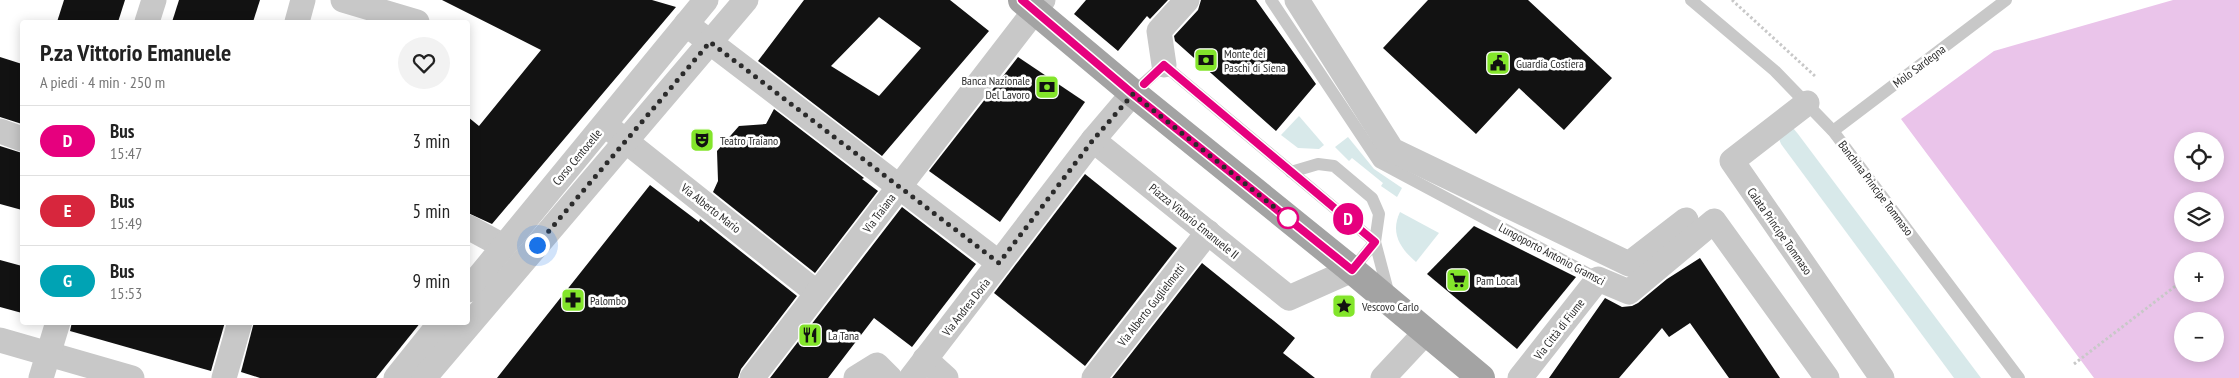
<!DOCTYPE html>
<html lang="it">
<meta charset="utf-8">
<style>
body{margin:0;font-family:"PT Sans Narrow",sans-serif;background:#f2f2f2;color:#222;height:100vh;display:flex;flex-direction:column;font-size:19px;white-space:nowrap}
*{box-sizing:border-box;margin:0}
p{font-size:16px;color:#767676}
.icon{flex:none;width:28px;height:28px;fill:none;stroke:currentColor;stroke-width:2;stroke-linecap:round;stroke-linejoin:round}
.map{position:relative;flex:1;overflow:hidden}
.panel{position:absolute;left:20px;top:20px;width:450px;height:305px;display:flex;flex-direction:column;background:#fff;border-radius:5px;box-shadow:0 2px 12px #0003}
.panel>*{flex:none}
.badge{padding:0 10px;border-radius:16px;font-size:18px;line-height:32px}
.fabs{position:absolute;left:2174px;top:132px;display:grid;gap:10px}
.fabs a{display:grid;place-items:center;width:50px;height:50px;border-radius:50%;background:#fff;box-shadow:0 2px 12px #0003;font-size:25px}
.you{position:absolute;width:25px;height:25px;margin:-12px;border:4px solid #fff;border-radius:50%;background:#1a73e8;box-shadow:0 0 0 8px #1a73e833}
.map>.badge{position:absolute;translate:-50% -50%;box-shadow:0 0 0 2px #fff}
.round{display:grid;place-items:center;flex:none;width:52px;height:52px;border-radius:26px;background:#f2f2f2}
.head{display:flex;align-items:center;justify-content:space-between;height:85px;padding:0 20px}
h1{font-size:24px;font-weight:700;line-height:38px}
ul{padding:0;list-style:none}
li{display:flex;align-items:center;gap:15px;height:70px;padding:0 20px;border-top:1px solid #e0e0e0}
li div{flex:1}
li b{display:block;font-size:19px}
li em{font-style:normal}
li .badge{min-width:55px;font-weight:700;text-align:center}
.map>svg:first-child{display:block}
.green{fill:#d8e9ea}
.water{fill:#eac4ea;fill-rule:evenodd}
.building{fill:#121212;fill-rule:evenodd}
.lines{fill:none;stroke-linecap:round;stroke-linejoin:round}
.path{stroke:#c8c8c8;stroke-width:3;stroke-dasharray:2.5 2.5;stroke-linecap:butt}
.lane{stroke:#c8c8c8;stroke-width:12}
.street{stroke:#c8c8c8;stroke-width:25}
.primary{stroke:#a3a3a3;stroke-width:28}
.line-casing{stroke:#fff;stroke-width:11}
.line{stroke:#e6007e;stroke-width:8}
.walk{stroke:#2b2b2b;stroke-width:5;stroke-dasharray:0 9}
.stop-dot{fill:#fff;stroke:#e6007e;stroke-width:2.5}
.labels{text-anchor:middle;dominant-baseline:central;stroke-width:5;stroke-linejoin:round;paint-order:stroke}
.poi-label{font-size:12px;fill:#2b2b2b;stroke:#fff;text-anchor:start}
.street-label{font-size:12px;fill:#2b2b2b;stroke:#fff}
</style>
<div class="map">
<svg width="2239" height="378" viewBox="0 0 2239 378">
<rect width="100%" height="100%" fill="#fff"/>
<g class="green">
<path d="M1299,116L1324,145L1319,149L1298,148L1281,135Z"/>
<path d="M1793,128L1798,134L1981,378H1954L1781,144L1779,139Z"/>
<path d="M1348,137L1374,169L1402,188L1397,197L1381,186L1383,183L1352,158L1349,161L1335,147Z"/>
<path d="M1400,212L1439,233L1416,262C1400,248 1390,233 1400,212Z"/>
</g>
<path class="water" d="M2173,0H2239V378H2094L1901,119L1994,51ZM2182,141H2215V174H2182ZM2182,201H2215V234H2182ZM2182,261H2215V294H2182ZM2182,321H2215V354H2182Z"/>
<g class="building">
<path d="M64,0H125L118,22H57Z"/>
<path d="M179,0H260L253,22H172Z"/>
<path d="M442,0H652L676,7L492,224L468,213V117L479,126L541,50Z"/>
<path d="M804,0H950L989,31L882,156L758,61ZM879,17L921,48L879,96L831,66Z"/>
<path d="M1086,0H1168L1150,19L1147,16L1118,51L1074,14Z"/>
<path d="M1201,0H1256L1316,84L1276,131L1175,41L1174,36L1198,10Z"/>
<path d="M1428,0H1528L1612,78L1564,130L1519,88L1476,134L1383,48Z"/>
<path d="M0,57L22,64V124L0,117Z"/>
<path d="M1018,57L1085,102L1000,222L929,171Z"/>
<path d="M774,109L864,178L862,179L878,191L815,273L713,192L718,181L717,151L739,126L766,124Z"/>
<path d="M0,146L22,153V210L0,204Z"/>
<path d="M1085,174L1177,248L1085,366L994,293Z"/>
<path d="M650,185L699,222L700,219L797,296L741,369L738,378H497Z"/>
<path d="M902,207L976,264L912,347L874,318L828,378H770Z"/>
<path d="M1474,226L1576,277L1517,349L1427,274Z"/>
<path d="M1700,258L1780,378H1729L1690,323L1669,337L1662,328L1619,378H1549L1605,298L1622,307L1632,306L1638,303L1667,279Z"/>
<path d="M0,260L22,266V313L0,307Z"/>
<path d="M1202,263L1295,338L1283,353L1315,378H1112Z"/>
<path d="M72,322H225L211,371L70,331Z"/>
<path d="M254,322H421L376,378H260L241,372Z"/>
</g>
<g class="lines">
<g class="path">
<path d="M1732,0L1816,77"/>
<path d="M2074,364L2182,281"/>
</g>
<g class="lane">
<path d="M1271,0L1379,162L1598,279"/>
<path d="M1691,0L1775,71L1833,131L2019,378"/>
<path d="M1133,93L1164,65L1375,242"/>
<path d="M1833,131L2006,0"/>
<path d="M1291,172L1318,164L1334,166L1372,198L1379,214L1375,242L1352,270"/>
<path d="M1375,242L1389,295"/>
</g>
<g class="street">
<path d="M343,0L417,22"/>
<path d="M1297,0L1392,150L1629,264L1686,220"/>
<path d="M147,22L154,0"/>
<path d="M297,22L303,0"/>
<path d="M686,24L999,263"/>
<path d="M1164,65L1159,31L1187,0"/>
<path d="M1807,103L1732,161L1882,378"/>
<path d="M0,131L22,139"/>
<path d="M613,131L817,293"/>
<path d="M1093,140L1289,298L1352,270"/>
<path d="M468,227L503,246"/>
<path d="M468,290L706,0"/>
<path d="M0,340L132,378"/>
<path d="M925,359L946,378"/>
<path d="M41,378L58,322"/>
<path d="M224,378L240,322"/>
<path d="M396,378L441,322"/>
<path d="M424,378L746,0"/>
<path d="M752,378L1043,0"/>
<path d="M856,378L877,365L890,378"/>
<path d="M911,378L1093,140L1133,93"/>
<path d="M1094,378L1208,232"/>
<path d="M1383,378L1426,332"/>
<path d="M1520,378L1598,279L1629,292L1714,221L1827,378"/>
</g>
<path class="primary" d="M1022,0L1133,93L1352,270L1481,378"/>
</g>
<g class="lines">
<g class="line-casing">
<path id="line" d="M1022,0L1133,94L1352,270L1375,242L1164,65L1144,84"/>
</g>
<use href="#line" class="line"/>
<path class="walk" d="M537,245L710,42L999,263L1093,140L1133,94L1294,223L1288,218"/>
</g>
<defs>
<g id="bank-square" transform="scale(1.25)"><rect x="-9" y="-9" width="18" height="18" rx="4" fill="#83e52b" stroke="#fff"/><path d="M-6-4H6V4H-6ZM0-2.3a2.3 2.3 0 1 0 0 4.6a2.3 2.3 0 1 0 0-4.6Z" fill="#111"/></g>
<g id="civic-square" transform="scale(1.25)"><rect x="-9" y="-9" width="18" height="18" rx="4" fill="#83e52b" stroke="#fff"/><path d="M-.6-6.5H3V-4.5H.6V-3L4-1V1h2V6H-6V1h2V-1L-.6-3ZM-1.2 2.5V6h2.4V2.5Z" fill="#111"/></g>
<g id="theatre-square" transform="scale(1.25)"><rect x="-9" y="-9" width="18" height="18" rx="4" fill="#83e52b" stroke="#fff"/><path d="M-5-5.5Q0-4 5-5.5V0Q5 5 0 6Q-5 5-5 0ZM-3.3-2.5H-1v1.5H-3.3ZM1-2.5H3.3v1.5H1ZM-2.8 1Q0 5.5 2.8 1Z" fill="#111"/></g>
<g id="supermarket-square" transform="scale(1.25)"><rect x="-9" y="-9" width="18" height="18" rx="4" fill="#83e52b" stroke="#fff"/><path d="M-6-5.5h2.5l.6 2H6L4.5 2H-2.5L-4.4-4H-6ZM-1.5 3.2a1.3 1.3 0 1 0 .1 0ZM3 3.2a1.3 1.3 0 1 0 .1 0Z" fill="#111"/></g>
<g id="pharmacy-square" transform="scale(1.25)"><rect x="-9" y="-9" width="18" height="18" rx="4" fill="#83e52b" stroke="#fff"/><path d="M-2-6h4v4h4v4h-4v4h-4v-4h-4v-4h4Z" fill="#111"/></g>
<g id="sight-square" transform="scale(1.25)"><rect x="-9" y="-9" width="18" height="18" rx="4" fill="#83e52b" stroke="#fff"/><path d="M0-6L1.8-2.2L6-1.7L2.9 1.2L3.7 5.4L0 3.3L-3.7 5.4L-2.9 1.2L-6-1.7L-1.8-2.2Z" fill="#111"/></g>
<g id="restaurant-square" transform="scale(1.25)"><rect x="-9" y="-9" width="18" height="18" rx="4" fill="#83e52b" stroke="#fff"/><path d="M-5-6h1v4h1v-4h1v4h1v-4h1v5L-1.5 .5V6h-2V.5L-5-1ZM5-6V6H3V1.5H1.5Q1.5-4 5-6Z" fill="#111"/></g>
</defs>
<g fill-rule="evenodd">
<use href="#bank-square" x="1206" y="60"/>
<use href="#civic-square" x="1498" y="63"/>
<use href="#bank-square" x="1047" y="87"/>
<use href="#theatre-square" x="702" y="140"/>
<use href="#supermarket-square" x="1458" y="280"/>
<use href="#pharmacy-square" x="573" y="300"/>
<use href="#sight-square" x="1344" y="306"/>
<use href="#restaurant-square" x="810" y="335"/>
</g>
<circle class="stop-dot" cx="1288" cy="218" r="10"/>
<g class="labels">
<g class="poi-label">
<text x="1224" y="53">Monte dei<tspan x="1224" dy="14">Paschi di Siena</tspan></text>
<text x="1516" y="63">Guardia Costiera</text>
<text x="1030" y="80" text-anchor="end">Banca Nazionale<tspan x="1030" dy="14">Del Lavoro</tspan></text>
<text x="720" y="140">Teatro Traiano</text>
<text x="1476" y="280">Pam Local</text>
<text x="590" y="300">Palombo</text>
<text x="1362" y="306">Vescovo Carlo</text>
<text x="828" y="335">La Tana</text>
</g>
<g class="street-label">
<text transform="translate(1919 66) rotate(-37)">Molo Sardegna</text>
<text transform="translate(577 157) rotate(-50)">Corso Centocelle</text>
<text transform="translate(1876 188) rotate(53)">Banchina Principe Tommaso</text>
<text transform="translate(711 208) rotate(38)">Via Alberto Mario</text>
<text transform="translate(879 213) rotate(-53)">Via Traiana</text>
<text transform="translate(1194 221) rotate(39)">Piazza Vittorio Emanuele II</text>
<text transform="translate(1780 231) rotate(55)">Calata Principe Tommaso</text>
<text transform="translate(1552 254) rotate(28)">Lungoporto Antonio Gramsci</text>
<text transform="translate(1151 305) rotate(-52)">Via Alberto Guglielmotti</text>
<text transform="translate(966 307) rotate(-52)">Via Andrea Doria</text>
<text transform="translate(1559 329) rotate(-52)">Via Città di Fiume</text>
</g>
</g>
</svg>
<div class="fabs">
<a><svg class="icon" aria-label="locate" viewBox="0 0 24 24"><circle cx="12" cy="12" r="6"/><path d="M12 2v4M12 18v4M2 12h4M18 12h4"/></svg></a>
<a><svg class="icon" aria-label="layers" viewBox="0 0 24 24"><path d="M12 4l9 5-9 5-9-5zM3 14l9 5 9-5"/></svg></a>
<a>+</a>
<a>−</a>
</div>
<div class="you" style="left:537px;top:245px"></div>
<b class="badge" style="left:1348px;top:219px;background:#e6007e;color:#fff">D</b>
<section class="panel">
<div class="head"><div><h1>P.za Vittorio Emanuele</h1><p>A piedi · 4 min · 250 m</p></div><a class="round"><svg class="icon" aria-label="heart" viewBox="0 0 24 24"><path d="M12 20l-8-8c-3-5 5-10 8-4 3-6 11-1 8 4z"/></svg></a></div>
<ul>
<li><span class="badge" style="background:#e6007e;color:#fff">D</span><div><b>Bus</b><p>15:47</p></div><em>3 min</em></li>
<li><span class="badge" style="background:#d7263d;color:#fff">E</span><div><b>Bus</b><p>15:49</p></div><em>5 min</em></li>
<li><span class="badge" style="background:#00a3b4;color:#fff">G</span><div><b>Bus</b><p>15:53</p></div><em>9 min</em></li>
</ul>
</section>
</div>
